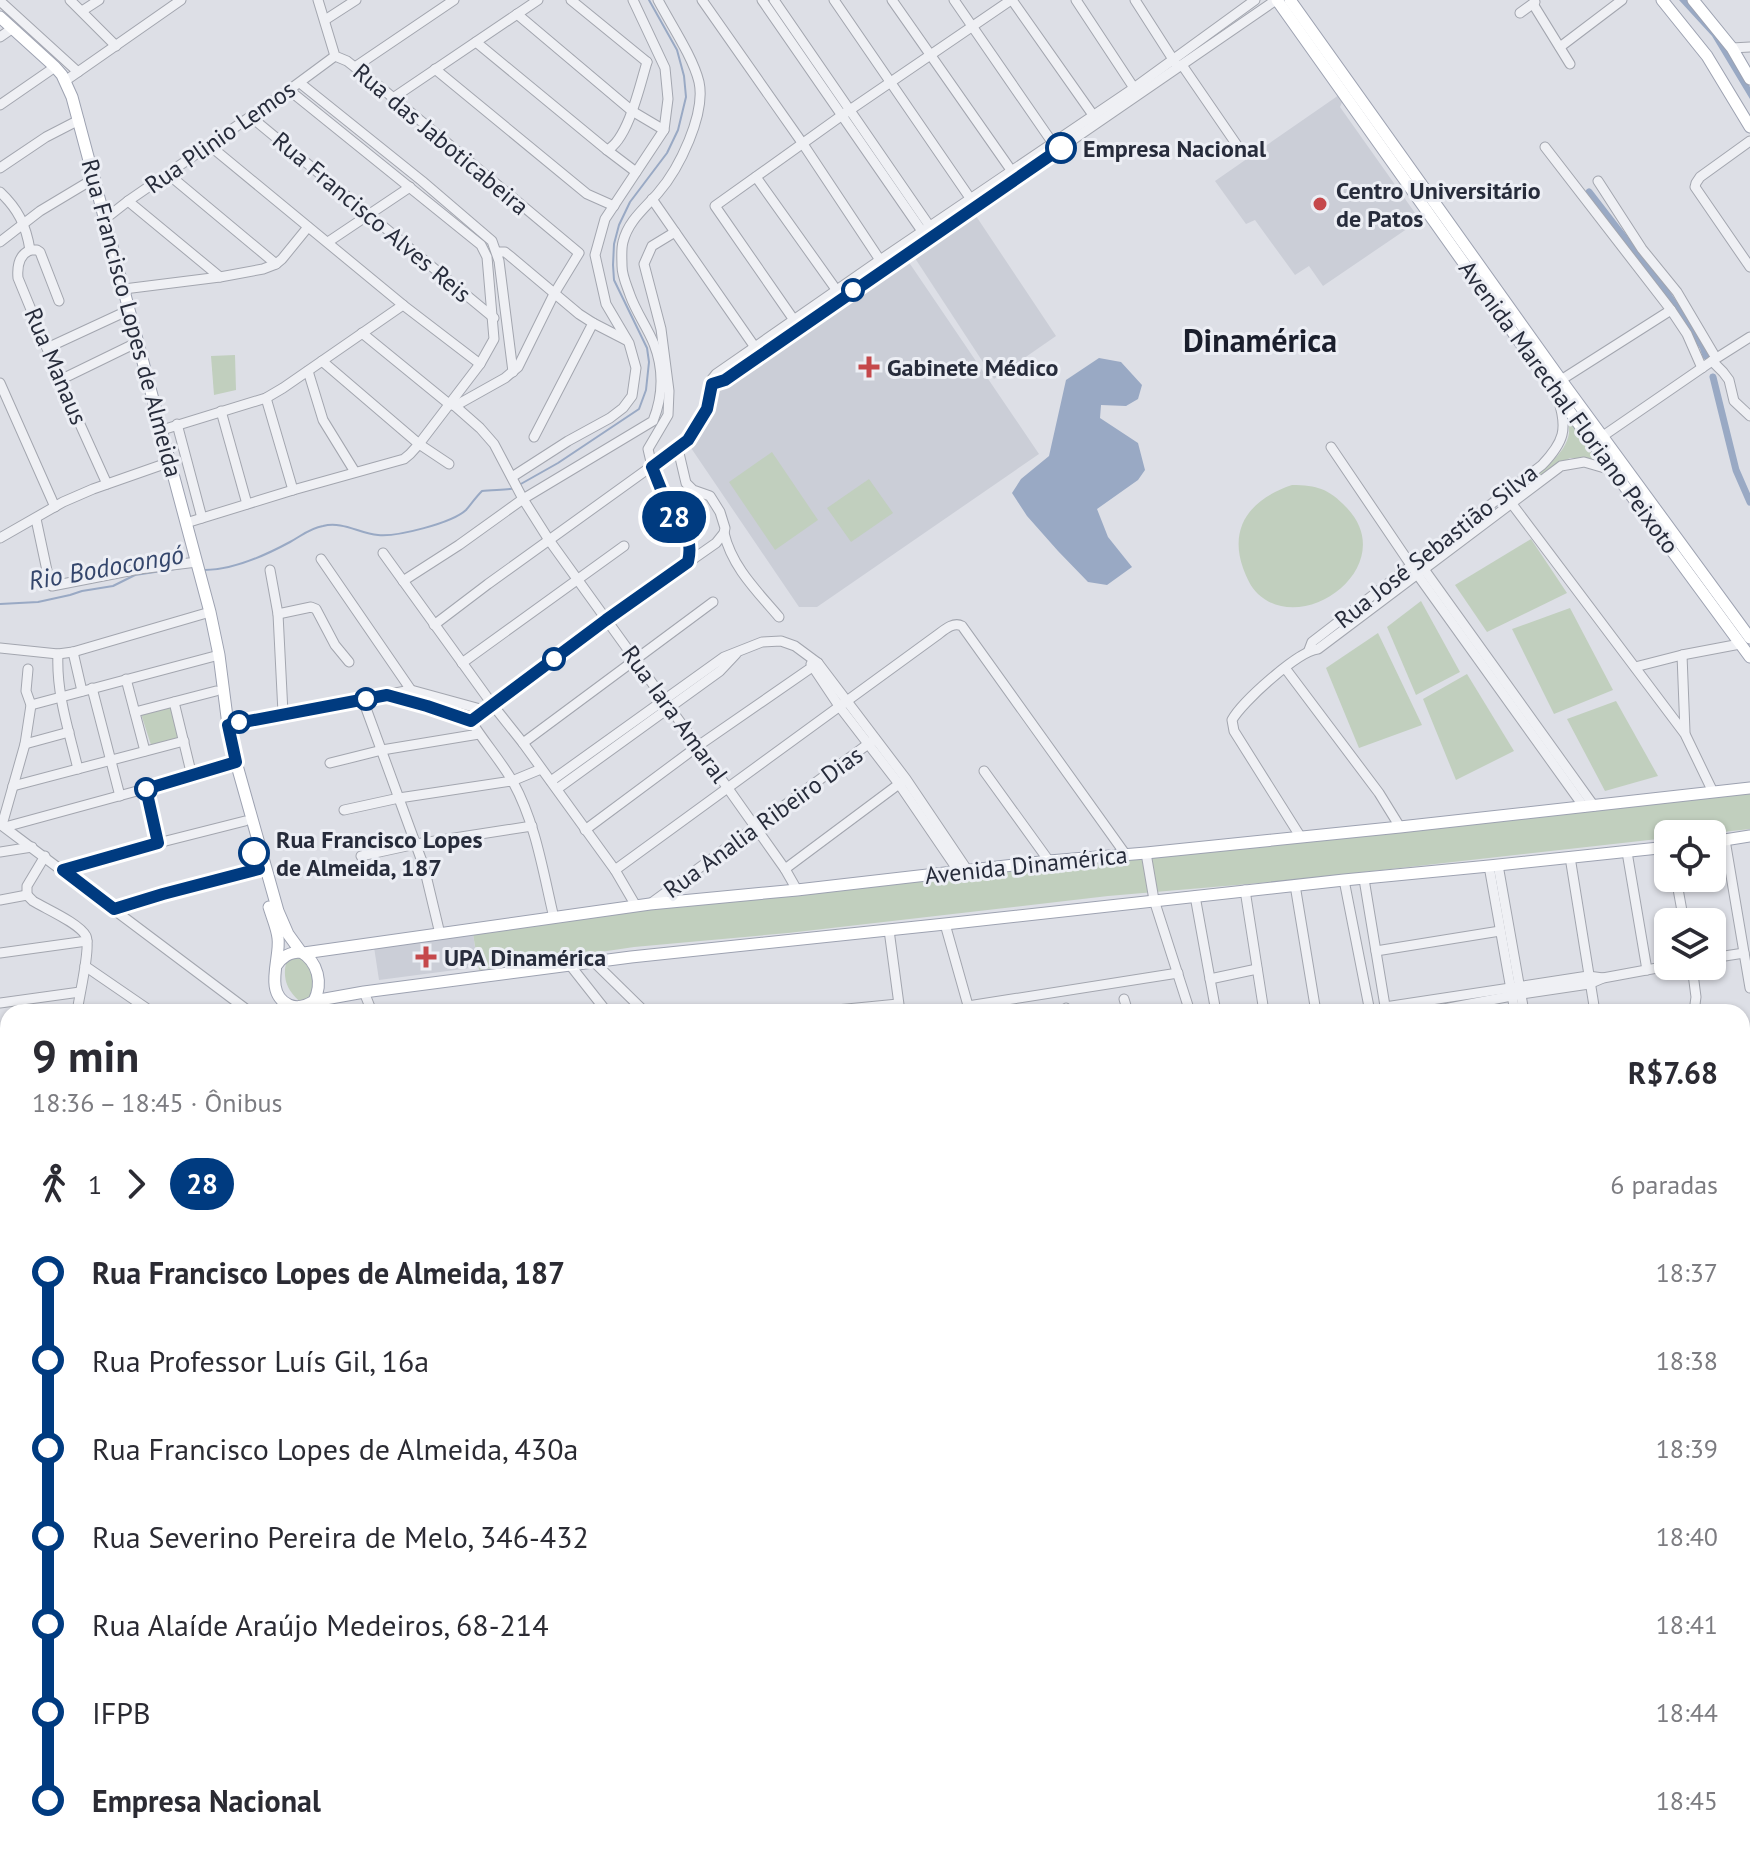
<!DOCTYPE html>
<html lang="pt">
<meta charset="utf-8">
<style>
body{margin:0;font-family:"PT Sans",sans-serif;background:#f2f2f3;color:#2b2b33;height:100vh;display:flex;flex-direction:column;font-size:30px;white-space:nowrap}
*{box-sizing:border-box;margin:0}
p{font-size:26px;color:#7c7c81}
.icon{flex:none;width:44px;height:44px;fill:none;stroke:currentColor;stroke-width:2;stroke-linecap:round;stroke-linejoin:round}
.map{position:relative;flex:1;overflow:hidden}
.side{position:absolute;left:0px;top:1004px;width:1750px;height:856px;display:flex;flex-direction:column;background:#fff;border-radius:24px 24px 0 0;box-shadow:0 2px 6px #0004}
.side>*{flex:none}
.badge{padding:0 16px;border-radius:26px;font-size:28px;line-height:52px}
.controls{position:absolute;left:1654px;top:820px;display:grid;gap:16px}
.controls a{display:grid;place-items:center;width:72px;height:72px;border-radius:12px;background:#fff;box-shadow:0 2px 6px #0004;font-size:40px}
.map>.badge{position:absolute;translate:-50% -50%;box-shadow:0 0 0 4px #fff}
.legs{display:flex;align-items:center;gap:12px;height:88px;padding:0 32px;font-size:26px}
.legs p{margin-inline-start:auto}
.head{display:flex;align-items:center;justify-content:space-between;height:136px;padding:0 32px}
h1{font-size:44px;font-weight:700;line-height:60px}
ul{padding:0 32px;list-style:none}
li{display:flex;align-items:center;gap:28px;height:88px;font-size:30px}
li i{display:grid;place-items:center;width:12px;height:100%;margin:0 10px;background:currentColor}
li i::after{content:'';width:20px;height:20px;margin:-10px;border:6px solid;border-radius:50%;background:#fff}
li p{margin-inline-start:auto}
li:first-child i{background:linear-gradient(#0000 50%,currentColor 0)}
li:last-child i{background:linear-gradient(currentColor 50%,#0000 0)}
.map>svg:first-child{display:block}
.built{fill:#cbced7}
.green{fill:#c1cfbe}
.water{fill:#99a9c4}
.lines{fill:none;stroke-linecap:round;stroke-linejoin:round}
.stream{stroke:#99a9c4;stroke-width:2}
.canal{stroke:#99a9c4;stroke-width:7}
.minor-casing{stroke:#a3a6af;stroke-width:11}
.major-casing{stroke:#9da2b1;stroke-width:13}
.minor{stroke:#eff0f4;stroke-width:9}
.major{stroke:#fff;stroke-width:11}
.line-1-casing{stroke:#fff;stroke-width:18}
.line-1{stroke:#003b80;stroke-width:12}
.stop-1-dot{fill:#fff;stroke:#003b80;stroke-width:4}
.poi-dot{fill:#c5484b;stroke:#eceef4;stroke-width:3}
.labels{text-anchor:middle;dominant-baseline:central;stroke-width:6;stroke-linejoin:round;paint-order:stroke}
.street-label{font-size:24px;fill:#272c3b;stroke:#eceef4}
.stop-label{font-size:24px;font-weight:bold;fill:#272c3b;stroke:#eceef4;text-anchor:start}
.poi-label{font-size:24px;font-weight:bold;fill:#272c3b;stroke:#eceef4;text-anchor:start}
.water-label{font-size:26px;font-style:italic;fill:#34466c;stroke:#eceef4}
.district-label{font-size:32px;font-weight:bold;fill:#1a1e2c;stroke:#eceef4}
</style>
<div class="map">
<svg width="1750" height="1860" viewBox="0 0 1750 1860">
<rect width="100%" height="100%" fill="#dddfe6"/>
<g class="built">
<path d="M1339,95L1343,100L1340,107L1420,220L1323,286L1309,266L1295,275L1255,220L1246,224L1215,181Z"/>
<path d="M970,207L1056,336L994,379L909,249Z"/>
<path d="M906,258L1039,454L817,607H799L689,445L711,408L717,387Z"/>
<path d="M473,934L478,967L379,980L374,947Z"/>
</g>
<g class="green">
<path d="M235,355L236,390L214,395L211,356Z"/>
<path d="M1567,414L1600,459L1570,458L1558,464L1523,489L1521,485C1538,472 1566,456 1569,433C1569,427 1568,420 1567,414Z"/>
<path d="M772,452L818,520L775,550L729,482Z"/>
<path d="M869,479L893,513L851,542L827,508Z"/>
<path d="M1292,485C1317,485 1329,489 1346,507C1402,564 1305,638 1258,594C1250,586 1247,578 1243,568C1228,525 1253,498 1292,485Z"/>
<path d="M1531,539L1567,593L1487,632L1455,585Z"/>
<path d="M1421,601L1460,672L1416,695L1387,627Z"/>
<path d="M1570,608L1613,690L1554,714L1512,629Z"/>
<path d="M1378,633L1422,725L1359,748L1326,668Z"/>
<path d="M1467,674L1514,751L1456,780L1423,699Z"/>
<path d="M1616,701L1658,776L1605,791L1567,719Z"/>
<path d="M171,706L181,737L151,745L141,714Z"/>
<path d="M1750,789V829L1705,834H1668L1667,838L1285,881L1108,896L788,933L634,947L479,970L473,934L670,907Z"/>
<path d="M295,954C317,966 319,978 309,1000L301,1002C286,991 281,975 288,957Z"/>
</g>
<g class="water">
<path d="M1679,0H1688L1716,30L1750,87V99L1712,36Z"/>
<path d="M1099,358L1121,362L1142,385L1138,399L1126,406L1101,405L1100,418L1138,443L1145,470L1138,480L1097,509L1108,537L1132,567L1107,585L1088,582L1058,551L1027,516L1012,493L1021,479L1049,456L1066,380Z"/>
</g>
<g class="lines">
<g class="stream">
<path d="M519,485L558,463L639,409L646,390L649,362L647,348L614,280L613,265L614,244L619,225L630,202L667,153L678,130L686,97L684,76L677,50L649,0"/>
<path d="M202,570C230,571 266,555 290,542C301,536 310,528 323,526C342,521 359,533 378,535C397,537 452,523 466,510C471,504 476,497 482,491C491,489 507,491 514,488"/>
<path d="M0,604L38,602L70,595L82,591L113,586L135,575L188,567"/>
</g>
<g class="canal">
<path d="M1589,192L1664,289L1703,347L1706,356"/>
<path d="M1713,377L1736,470L1750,502"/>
</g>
<g class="minor-casing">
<g id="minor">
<path d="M70,0L116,46"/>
<path d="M318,0L335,56L347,61L379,86L579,253L554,294L518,367L505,378L455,406"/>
<path d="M571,0L647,62"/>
<path d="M702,0L803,144L880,260"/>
<path d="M762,0L924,234"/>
<path d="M774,0L933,231"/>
<path d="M834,0L970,198"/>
<path d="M892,0L1011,170"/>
<path d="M954,0L1052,142"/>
<path d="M1012,0L1093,115"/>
<path d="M1076,0L1134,88"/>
<path d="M1135,0L1176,64"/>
<path d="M0,1L78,72"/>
<path d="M1533,4L1570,64"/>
<path d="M82,11L99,0"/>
<path d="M1520,13L1535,2"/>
<path d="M517,14L632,111L664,130"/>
<path d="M325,20L356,0"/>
<path d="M0,37L13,28"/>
<path d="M476,42L607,150C628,140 640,85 647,62"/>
<path d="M1560,47L1622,0"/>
<path d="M1732,48L1750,47"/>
<path d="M1182,65L1241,151"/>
<path d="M355,67L454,0"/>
<path d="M435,69L587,194L614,206"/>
<path d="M65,81L181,0"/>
<path d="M300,83L422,181L492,241L499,261L513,372"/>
<path d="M393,98L538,0"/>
<path d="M0,105L55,67"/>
<path d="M251,117L494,318"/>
<path d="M1750,141L1700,177L1696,183L1695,187L1750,267"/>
<path d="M209,145L403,305L480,364"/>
<path d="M1545,147L1671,310L1687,334L1702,368"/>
<path d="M607,150L636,172"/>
<path d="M0,168L46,137L79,120"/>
<path d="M168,174L276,264"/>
<path d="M756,177L840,295"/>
<path d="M1598,181L1642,249L1677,292L1716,358"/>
<path d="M0,192C18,209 26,225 30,250"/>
<path d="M652,199L759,353"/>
<path d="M128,201L220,277"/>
<path d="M105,219L128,201L289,90L335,56"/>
<path d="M675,232L652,246L644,264L661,329L669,391L668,415L648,449C652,470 660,491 670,510C681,531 694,535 688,562"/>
<path d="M0,242L40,211L95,178"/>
<path d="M328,242L410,187"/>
<path d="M30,250C19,255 17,267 18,278L60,380L107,484"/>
<path d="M30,250H37L40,252L59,301"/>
<path d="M497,252H505L510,256L579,314L593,323L534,437"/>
<path d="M124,289L220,277L263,269L276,264L282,259L308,227"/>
<path d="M794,320L715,206L841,116L1011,0"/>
<path d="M593,323L626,340"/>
<path d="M362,333L449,404L455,406L480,428L494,444L523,499L549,540L727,787L785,869L797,890"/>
<path d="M47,348L129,310"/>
<path d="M322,361L419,444L449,464"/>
<path d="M1712,361L1723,372L1729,380L1734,401L1750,416"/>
<path d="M308,371L323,420L355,472"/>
<path d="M60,380L138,342"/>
<path d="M1561,380L1671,310"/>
<path d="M0,383L55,507"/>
<path d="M712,384L725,380L735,373C915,248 1095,124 1276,0"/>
<path d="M266,398L293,490"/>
<path d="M221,411L247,504"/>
<path d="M177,424L202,518"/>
<path d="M162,430L266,398L283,388L403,305"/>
<path d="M1603,436L1712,361L1750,337"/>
<path d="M1331,447L1417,574L1584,807"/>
<path d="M512,477L568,441L610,418L623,408L632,396L636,368L629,343L606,304L595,255L605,219L664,130L668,99L665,68L633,0"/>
<path d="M1509,500L1685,734L1713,792"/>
<path d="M36,519L49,580L52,586L139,569L197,562"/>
<path d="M186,523L293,490L404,459L410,454L419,444L480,364L494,339L487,257L481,245L289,90"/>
<path d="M724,533C732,567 757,591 779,617"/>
<path d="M0,538L63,502L93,489L170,462"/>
<path d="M383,553L492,704L523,743L615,870L636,906"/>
<path d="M321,559L411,690"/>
<path d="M1421,565L1594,806"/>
<path d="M270,570L278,614L283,713"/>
<path d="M403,581L459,545L523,499L653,421C663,396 664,370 654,344C647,327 636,312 630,295C627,286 622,276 622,266C622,259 621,249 623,242C628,221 645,208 658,193C679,169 706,114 699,82C693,57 670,23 658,0"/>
<path d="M278,614L311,607L316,609L335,645L349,662"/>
<path d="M434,625L488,584L688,440L707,409L712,379L716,374L880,260L1134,88L1255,0"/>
<path d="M0,648L58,654L73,652L210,612"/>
<path d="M1309,650L1312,642L1542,465C1564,442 1568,429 1558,399"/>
<path d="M73,652L82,691"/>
<path d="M58,654C56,693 69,731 78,769"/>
<path d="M1682,655L1685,732"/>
<path d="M462,663L624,546"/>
<path d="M811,664L839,706L899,784L959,872"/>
<path d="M1635,667L1682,655L1740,644"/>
<path d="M1285,668L1379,793L1400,827"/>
<path d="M126,679L145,751"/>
<path d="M92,688L120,796"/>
<path d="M387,695L427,706L471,721"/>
<path d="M363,700L424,867L440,934"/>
<path d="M174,702L192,776"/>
<path d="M31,705L219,655"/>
<path d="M135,712L216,691"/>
<path d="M471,721L606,620L716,543L724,533L725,528L720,512L710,496L693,490L686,483L678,449"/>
<path d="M471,721C484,742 501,761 513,782C536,824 543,872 554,918"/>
<path d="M228,725L411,690L484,710"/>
<path d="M523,743L713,602"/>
<path d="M25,744L69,732"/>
<path d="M330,763L382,750L479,734"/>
<path d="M984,771L1049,861"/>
<path d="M551,781L724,657L762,642L781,641L795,646L818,663L906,779L968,871"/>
<path d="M13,786L184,741"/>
<path d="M146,789L158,843"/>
<path d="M557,789L720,671L736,654"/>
<path d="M344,810L399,798L512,781L541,769"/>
<path d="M0,824L250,1012"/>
<path d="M2,825L25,744L31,705L26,691L28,669"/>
<path d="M5,827L192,776L236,762"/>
<path d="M585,830L698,746L818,663"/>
<path d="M1300,836L1234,731L1232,720C1242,702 1298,651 1318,649L1561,466L1584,462L1615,471"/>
<path d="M1725,840L1750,988"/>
<path d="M0,852L32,847"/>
<path d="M1627,852L1647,970"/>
<path d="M1146,853L1154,900L1190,1012"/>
<path d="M361,856L416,844L532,826"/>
<path d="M1570,857L1595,1012"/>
<path d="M1498,865L1524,1012"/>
<path d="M1489,866L1515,1012"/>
<path d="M785,869L903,781"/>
<path d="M63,870L158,843L245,821"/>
<path d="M615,870L936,636C943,631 953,621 962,626L1126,855"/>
<path d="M1676,878L1684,922"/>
<path d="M1364,879L1386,1012"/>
<path d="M1344,880L1370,1012"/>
<path d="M1295,885L1316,1012"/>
<path d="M1245,890L1264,1012"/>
<path d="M27,895L33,901C46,909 79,923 86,936C91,947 79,997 77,1012"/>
<path d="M27,895V886L45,856"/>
<path d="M1195,896L1216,1012"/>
<path d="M0,900L27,895"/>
<path d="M650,904L875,739"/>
<path d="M114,909L163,894L259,869"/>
<path d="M945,924L969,1009"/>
<path d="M889,930L900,1012"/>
<path d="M1376,951L1500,931"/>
<path d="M0,953L87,941"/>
<path d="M1712,958L1744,953"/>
<path d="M594,962L645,1012"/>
<path d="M570,965L607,1012"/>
<path d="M85,966L152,1012"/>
<path d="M1692,966L1696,997L1694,1012"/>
<path d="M1210,979L1257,969"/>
<path d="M364,992L372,1012"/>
<path d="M1124,999L1128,1012"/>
<path d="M0,1003L80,992"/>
<path d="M968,1006L1178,973"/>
<path d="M1385,1007L1588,976L1603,978"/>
<path d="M1066,1008L1067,1012"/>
<path d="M816,1012L898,1004"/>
<path d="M1428,1012L1522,994L1589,984L1603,978L1668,966"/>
<path d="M1742,1042L1750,1040"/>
<path d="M0,1053L8,1052"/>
<path d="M1742,1094L1750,1093"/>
<path d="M0,1103L8,1102"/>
<path d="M1742,1144L1750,1143"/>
<path d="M0,1152L8,1151"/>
<path d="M1742,1186H1750"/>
<path d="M0,1203L8,1202"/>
<path d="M1742,1234L1750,1236"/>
<path d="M0,1259L8,1256"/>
<path d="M1742,1292L1750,1296"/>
<path d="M0,1324L8,1320"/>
<path d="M1742,1329L1750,1328"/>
<path d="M1742,1389L1750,1388"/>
<path d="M1742,1398L1750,1396"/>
<path d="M0,1417L8,1414"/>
<path d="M0,1470L8,1467"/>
<path d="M0,1524L8,1522"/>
<path d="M1742,1611L1750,1610"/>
<path d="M0,1622L8,1704"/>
<path d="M1742,1623L1750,1621"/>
<path d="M1742,1679L1750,1678"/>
<path d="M0,1824L8,1823"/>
<path d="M1742,1838L1750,1836"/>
<path d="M75,1852L76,1860"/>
<path d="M129,1852L130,1860"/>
<path d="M184,1852L185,1860"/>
<path d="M282,1852L286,1860"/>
<path d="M1079,1852V1860"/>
<path d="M1136,1852L1137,1860"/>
<path d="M1200,1852L1201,1860"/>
<path d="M1352,1852L1353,1860"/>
<path d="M1509,1852L1511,1860"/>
<path d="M1529,1852L1530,1860"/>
<path d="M1578,1852L1579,1860"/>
<path d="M1666,1852L1668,1860"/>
<path d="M240,1860L260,1852"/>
<path d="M420,1860L445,1852"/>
<path d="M646,1860L670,1852"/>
<path d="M799,1860L806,1852"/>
<path d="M1613,1860L1657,1852"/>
</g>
</g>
<g class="major-casing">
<g id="major">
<path d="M1277,0L1556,393L1750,657"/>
<path d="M1290,0L1561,380L1750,638"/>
<path d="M1662,0L1707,56L1750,127"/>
<path d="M1693,0L1732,48L1750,79"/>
<path d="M0,17L55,67L62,75L72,97L210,612L219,655L228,725L236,762L278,911L288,934L301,952"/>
<path d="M1712,842L1750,836"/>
<path d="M269,907C272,917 277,928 278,938C281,958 263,993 289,1005C298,1009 306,1006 314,1001C323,983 318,962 301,952C289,952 282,957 276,966"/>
<path d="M304,953L650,904L797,890L1049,861L1146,853L1400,827L1750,788"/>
<path d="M314,1001L364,992L631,957L945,924L1344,880L1489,866L1668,847"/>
<path d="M0,1591L8,1593"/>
<path d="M0,1607L8,1609"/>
<path d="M505,1852L508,1860"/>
<path d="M700,1852L703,1860"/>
<path d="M812,1852L822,1860"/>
<path d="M827,1852L840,1860"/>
</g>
</g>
<use href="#minor" class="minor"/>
<use href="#major" class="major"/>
</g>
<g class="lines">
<g class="line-1-casing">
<path id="line-1" d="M254,853L259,869L163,894L114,909L63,870L158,843L146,789L236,762L228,725L387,695L427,706L471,721L606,620L688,562C694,535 681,531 670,509C663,496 658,481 652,467L688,440L707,409L712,384L725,380L735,373L1061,148"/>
</g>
<use href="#line-1" class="line-1"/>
</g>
<g class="stop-1-dot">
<circle cx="1061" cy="148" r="14"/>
<circle cx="853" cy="290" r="10"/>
<circle cx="554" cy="659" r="10"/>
<circle cx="366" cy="699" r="10"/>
<circle cx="239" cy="722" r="10"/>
<circle cx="146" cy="789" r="10"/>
<circle cx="254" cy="853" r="14"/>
</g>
<g class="poi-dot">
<circle cx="1320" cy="204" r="8"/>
<path d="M865 355h8v8h8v8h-8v8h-8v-8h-8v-8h8z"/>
<path d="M422 945h8v8h8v8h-8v8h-8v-8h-8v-8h8z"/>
</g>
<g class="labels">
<g class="street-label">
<text transform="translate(220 137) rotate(-35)">Rua Plinio Lemos</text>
<text transform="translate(441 139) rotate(40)">Rua das Jaboticabeira</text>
<text transform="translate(372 217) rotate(40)">Rua Francisco Alves Reis</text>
<text transform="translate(132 318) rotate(75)">Rua Francisco Lopes de Almeida</text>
<text transform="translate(56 366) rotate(67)">Rua Manaus</text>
<text transform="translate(1569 407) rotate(54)">Avenida Marechal Floriano Peixoto</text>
<text transform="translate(1436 546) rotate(-38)">Rua José Sebastião Silva</text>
<text transform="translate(675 714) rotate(54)">Rua Iara Amaral</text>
<text transform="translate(763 822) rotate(-36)">Rua Analia Ribeiro Dias</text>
<text transform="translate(1026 865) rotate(-6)">Avenida Dinamérica</text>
</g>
<g class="stop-label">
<text x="1083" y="148">Empresa Nacional</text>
<text x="276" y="839">Rua Francisco Lopes<tspan x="276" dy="28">de Almeida, 187</tspan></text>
</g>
<g class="poi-label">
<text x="1336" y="190">Centro Universitário<tspan x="1336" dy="28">de Patos</tspan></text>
<text x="887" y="367">Gabinete Médico</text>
<text x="444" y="957">UPA Dinamérica</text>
</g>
<g class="water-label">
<text transform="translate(106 567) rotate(-10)">Rio Bodocongó</text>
</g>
<g class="district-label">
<text x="1260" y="340">Dinamérica</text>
</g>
</g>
</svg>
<div class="controls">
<a><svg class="icon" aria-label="locate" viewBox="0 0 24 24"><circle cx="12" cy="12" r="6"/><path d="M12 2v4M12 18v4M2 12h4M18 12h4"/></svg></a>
<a><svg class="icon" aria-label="layers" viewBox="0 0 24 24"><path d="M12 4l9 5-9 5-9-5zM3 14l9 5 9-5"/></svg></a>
</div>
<b class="badge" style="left:674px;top:517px;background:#003b80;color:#fff">28</b>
<section class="side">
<div class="head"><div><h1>9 min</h1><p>18:36 – 18:45 · Ônibus</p></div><b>R$7.68</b></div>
<div class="legs"><svg class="icon" aria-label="walk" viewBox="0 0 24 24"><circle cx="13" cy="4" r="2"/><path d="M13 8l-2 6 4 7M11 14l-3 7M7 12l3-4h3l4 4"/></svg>1<svg class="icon" aria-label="forward" viewBox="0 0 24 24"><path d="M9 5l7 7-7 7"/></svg><b class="badge" style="background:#003b80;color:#fff">28</b><p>6 paradas</p></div>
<ul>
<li><i style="color:#003b80"></i><b>Rua Francisco Lopes de Almeida, 187</b><p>18:37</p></li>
<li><i style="color:#003b80"></i><span>Rua Professor Luís Gil, 16a</span><p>18:38</p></li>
<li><i style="color:#003b80"></i><span>Rua Francisco Lopes de Almeida, 430a</span><p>18:39</p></li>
<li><i style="color:#003b80"></i><span>Rua Severino Pereira de Melo, 346-432</span><p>18:40</p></li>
<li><i style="color:#003b80"></i><span>Rua Alaíde Araújo Medeiros, 68-214</span><p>18:41</p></li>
<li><i style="color:#003b80"></i><span>IFPB</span><p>18:44</p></li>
<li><i style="color:#003b80"></i><b>Empresa Nacional</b><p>18:45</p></li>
</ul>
</section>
</div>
